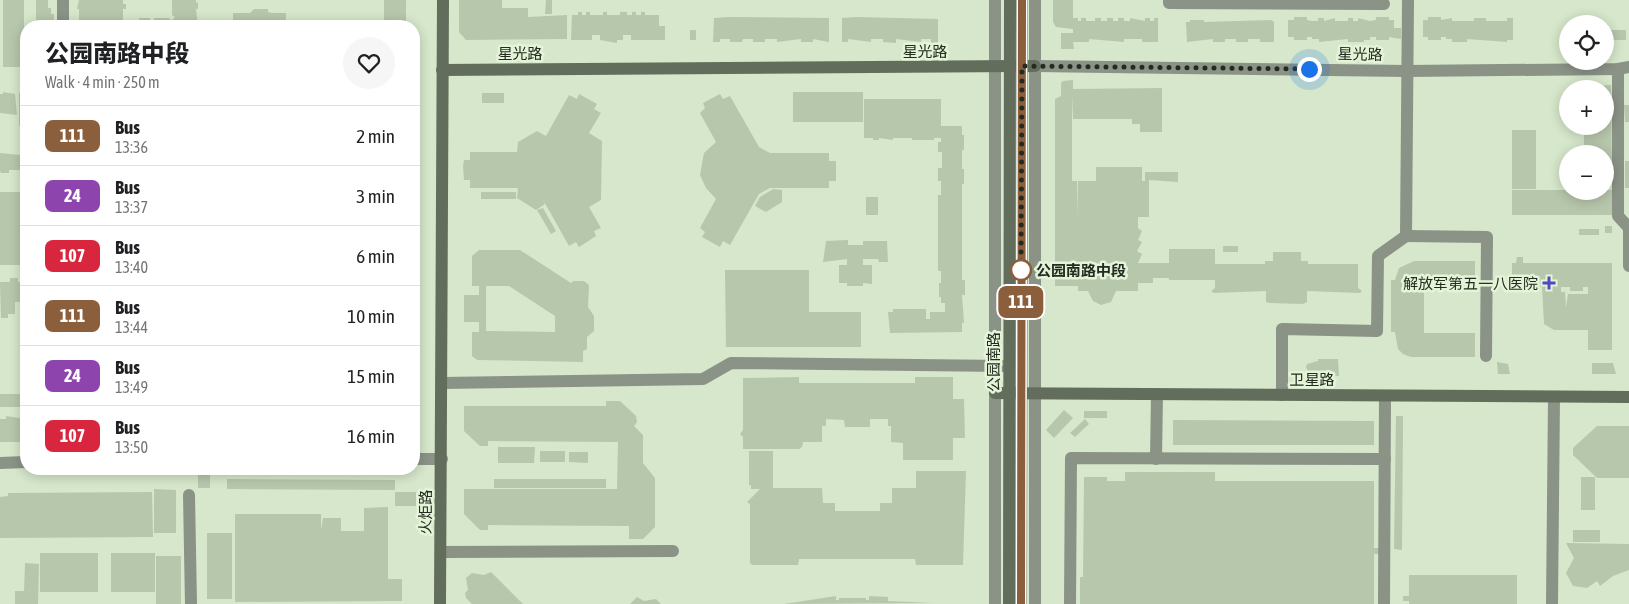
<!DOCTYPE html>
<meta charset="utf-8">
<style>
body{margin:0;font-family:"Asap Condensed","Noto Sans SC",sans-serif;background:#f6f6f6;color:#202124;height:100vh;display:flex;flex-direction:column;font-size:19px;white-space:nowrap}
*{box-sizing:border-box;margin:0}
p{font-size:16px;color:#757577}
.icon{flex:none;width:28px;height:28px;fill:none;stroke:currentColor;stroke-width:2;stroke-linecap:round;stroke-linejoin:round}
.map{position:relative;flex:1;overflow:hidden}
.drawer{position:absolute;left:20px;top:20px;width:400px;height:455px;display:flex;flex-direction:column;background:#fff;border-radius:20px;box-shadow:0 2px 12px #0003}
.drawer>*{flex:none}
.badge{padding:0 10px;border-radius:8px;font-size:18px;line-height:32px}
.fabs{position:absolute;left:1559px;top:15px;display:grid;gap:10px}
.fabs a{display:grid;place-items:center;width:55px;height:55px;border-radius:50%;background:#fff;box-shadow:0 2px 12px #0003;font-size:25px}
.you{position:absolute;width:25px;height:25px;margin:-12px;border:4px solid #fff;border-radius:50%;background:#1a73e8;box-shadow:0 0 0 8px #1a73e833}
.map>.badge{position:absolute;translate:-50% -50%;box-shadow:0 0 0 2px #fff}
.round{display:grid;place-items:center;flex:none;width:52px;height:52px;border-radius:26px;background:#f6f6f6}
.head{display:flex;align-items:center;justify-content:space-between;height:85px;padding:0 25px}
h1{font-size:24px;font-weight:800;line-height:38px}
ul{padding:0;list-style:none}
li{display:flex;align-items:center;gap:15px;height:60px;padding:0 25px;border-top:1px solid #e0e0e0}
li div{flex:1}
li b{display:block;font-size:19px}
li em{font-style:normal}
li .badge{min-width:55px;font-weight:700;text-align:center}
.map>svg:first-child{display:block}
.building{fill:#b7c7ac;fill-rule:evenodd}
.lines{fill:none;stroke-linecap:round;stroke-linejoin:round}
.street{stroke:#8b9286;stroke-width:12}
.secondary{stroke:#626d5b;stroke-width:12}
.line-casing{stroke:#fff;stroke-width:11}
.line{stroke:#8b5e3c;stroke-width:8}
.walk{stroke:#242a1f;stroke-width:5;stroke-dasharray:0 9}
.stop-dot{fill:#fff;stroke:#8b5e3c;stroke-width:2.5}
.poi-dot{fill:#4f4ac0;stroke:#e3f4d8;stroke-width:2}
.labels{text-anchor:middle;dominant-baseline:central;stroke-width:5;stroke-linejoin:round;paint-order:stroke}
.street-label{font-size:15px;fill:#242a1f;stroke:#e3f4d8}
.stop-label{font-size:15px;font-weight:bold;fill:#242a1f;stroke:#e3f4d8;text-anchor:start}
.poi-label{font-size:15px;fill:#242a1f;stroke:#e3f4d8;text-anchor:end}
</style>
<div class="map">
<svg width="1629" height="604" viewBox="0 0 1629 604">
<rect width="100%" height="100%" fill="#d6e7cb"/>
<g class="building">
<rect x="3" y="0" width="21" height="67"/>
<path d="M36,0H48V8H51V14H54V26H36Z"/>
<path d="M79,0H123V4H126V9H123V26H79V9H77Z"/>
<path d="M172,0H196V3L198,2V9H196L198,26H140L139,18H150V21H154V18H169L171,21L175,17L172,15Z"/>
<rect x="384" y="0" width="22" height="26"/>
<path d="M459,0H502V8H528V17L567,15V39L466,40L459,32Z"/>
<path d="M546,0H552V14H545Z"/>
<path d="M1053,0H1073V18H1078V21H1081V18H1086V21H1095V18H1101V21H1107V18H1113V21H1118V18H1124V21H1130V18L1145,21V18H1150V21H1154V18H1158V42H1142V39H1124V42L1089,39V42H1073L1074,49H1061V33H1073V29L1056,27L1053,22Z"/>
<path d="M254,9H268V12L272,13H286V20H290V26H233V13H250Z"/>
<path d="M578,12H582V15H586V12H590V15H603V12H607V15H620V12H627V15H632V12H636V15H641V12H645V15H659V26H665V40H631V35H623V40H617V43L600,40V35H592V40H571L572,15H578Z"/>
<path d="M728,17L829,18V42L813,39V42H801V39L777,42V39H765V42H753V39H743L742,42H730V39H720V42H713L714,18Z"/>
<path d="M856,17L938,19V43H931V39H921V42L896,39V43L883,42V39H871V42L848,39V42H842V18Z"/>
<path d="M1294,17H1307V20L1312,21H1318V18H1324V21L1335,18V21H1348V18H1353V21H1358V18L1370,21L1376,20V17H1389V20H1394V28H1401V39L1389,37V40H1376V37H1370V40H1364V42H1348V39L1319,42V39H1312V37H1307V40H1294V37H1288V20H1294Z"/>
<path d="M1428,17H1441V20L1452,18V21H1474V18H1486V21H1507V18H1513V40H1507V42L1467,39V42H1452V39H1446V37H1441V40H1428V37H1423V20H1428Z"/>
<path d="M1190,20H1204V22L1271,20L1274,22V42H1260V39H1248V42H1236V39H1225V42H1213V39L1187,42L1186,22H1190Z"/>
<rect x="690" y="30" width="6" height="10"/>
<rect x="1605" y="30" width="21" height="10"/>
<path d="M1073,80V89L1162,88V132H1140V124H1132V119H1073L1072,95V181H1077V217L1078,181H1096V167H1142V181H1145V172H1178V182L1149,180V217H1138V228L1142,231L1138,240L1142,242L1137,251L1142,254L1138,263H1169V249H1215V264H1265V261H1273V252H1301V261H1308V264H1358V288L1362,291L1360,293L1307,291V302L1303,304L1269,303L1266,302V291L1214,293L1211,291L1215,288V280H1169V278H1153V283H1138V291H1116L1111,302L1101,305L1093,301L1088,291H1078V286H1055V99L1061,96V83L1063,81Z"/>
<path d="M1611,85L1612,173H1605V154H1584V126H1605V89H1584V86Z"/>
<path d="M3,92L15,94L17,115L0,113V94H3Z"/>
<rect x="793" y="92" width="70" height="30"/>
<rect x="19" y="93" width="7" height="33"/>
<rect x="482" y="93" width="22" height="10"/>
<path d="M579,94L597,104L594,109L601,113L589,133L602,141L601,200L589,207L601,228L594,231L596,236L579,247L576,242L569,246L542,198L545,204L536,210L517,198L518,188H470V180H464L463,166L464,160H470V152H517L518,142L537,131L546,136L569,95L577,99Z"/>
<path d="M720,94L723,99L730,96L759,147L770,153H829V161H836V181H829V188H770L759,194L730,245L723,241L720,247L702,237L705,232L700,228L716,199L706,188L700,175L704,153L716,142L700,113L705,108L703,103Z"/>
<path d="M864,99H941V126H962V135H964V150H962V169H964V184H962V280H965V295H962L964,323H962V332L890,333L888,312H893V309H926V319H930V312H945V303H941V297H939V283H941V271H938V195H941V181H938V168H942V152H938V142H941V138H934V140H912V138H893V140L879,138V140H873V138H864Z"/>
<path d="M1624,105H1629V122H1625Z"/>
<rect x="1512" y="130" width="24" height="59"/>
<path d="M20,137H26V181H20V170H9V173H1L0,171V153L20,155Z"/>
<rect x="1625" y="161" width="4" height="27"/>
<path d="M773,189L782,190V202L766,212L755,206L760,197Z"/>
<rect x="1512" y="190" width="100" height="25"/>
<rect x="0" y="192" width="26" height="73"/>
<rect x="481" y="192" width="35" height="7"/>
<rect x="866" y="197" width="12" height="18"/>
<path d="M543,208L556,231L551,234L537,210Z"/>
<rect x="1605" y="226" width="7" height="7"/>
<rect x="1579" y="229" width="20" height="6"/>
<path d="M848,240V245H863V241H887L888,262H879L878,259H863V265H872V284L863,283V286H847V283H839V265H847V259L823,262L826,241Z"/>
<rect x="1223" y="246" width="15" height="6"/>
<path d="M479,250H520L571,283L573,281H584L589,285L588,307L594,316V331L587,337V349L583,351V362L477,360L472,356V332H479V322H464V295H479V286H472V256ZM486,286H509L555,316V332L486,331Z"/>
<path d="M1517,257H1523V263H1612V350H1588V330H1554L1544,324L1542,287H1512V263H1516ZM1561,287H1570V291H1583V287H1588V294H1568L1566,308L1565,292H1561Z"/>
<path d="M1414,261H1475V286H1424V333H1475V357H1411L1403,354L1398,349L1395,332H1391V280H1395L1399,268Z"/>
<path d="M725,270H809V312H861V347H726Z"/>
<path d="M10,278H18V282H25V302H15V314H8V318H1L0,282H10Z"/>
<path d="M1318,359H1338L1339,376L1309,374L1306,367L1307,364L1318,361Z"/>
<path d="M1497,362L1508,364L1510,374H1498Z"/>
<path d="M1592,363H1613L1616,374H1592Z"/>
<path d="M799,377V383H915V377H953V399H964L965,438H953V460H903V443L891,442V426H888V419H870V427H845L844,420L826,419V426H822V442H803L802,447L799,449H743V437L740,434L743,430V378Z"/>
<rect x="0" y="394" width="26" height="13"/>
<path d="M606,401H620L636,416L637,422L634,426L643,435V463L655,478V527L643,539H629V526L488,525V530H480L464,514V489H617L618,442L488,441V446H480L464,431V406H606Z"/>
<path d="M1064,410L1073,418L1054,438L1046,430Z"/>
<rect x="1084" y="411" width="23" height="7"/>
<path d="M6,416L26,419V432H23V442H0V419H6Z"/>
<path d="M1396,416H1403V426L1402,550L1394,549Z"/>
<path d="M1085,419L1089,424L1075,437L1070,433Z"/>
<path d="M1173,420L1374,421V445H1173Z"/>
<path d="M1597,426H1629V478H1597L1573,455V448Z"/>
<path d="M498,447H535L534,463H498Z"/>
<rect x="540" y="451" width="25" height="11"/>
<path d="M749,451H773V488H822L823,503H835V511H880V503H892V488H916V471H966L963,565H916L915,559H799L798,565H752L750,563V504L747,502L760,489H751V485H749Z"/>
<path d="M569,452H588V463L569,462Z"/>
<rect x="198" y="469" width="12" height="19"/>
<path d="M1125,472H1215V481H1374V548H1379V554H1374V604H1080V577H1083L1084,477H1107V481H1125Z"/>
<rect x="1581" y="477" width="14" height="33"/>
<path d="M227,479L395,480V490L227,489Z"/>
<rect x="494" y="479" width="112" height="9"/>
<path d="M154,489L176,490V533H154Z"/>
<path d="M152,492L153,537L0,538V497L8,496V493Z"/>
<rect x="395" y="492" width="21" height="14"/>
<path d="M388,507V579H402V601L235,602V514H321V530L323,518H341V531H364V508Z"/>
<rect x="1573" y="530" width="27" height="12"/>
<rect x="207" y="533" width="25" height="66"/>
<path d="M1566,543L1629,544V570L1613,576L1600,586L1597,581L1587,588L1573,586L1566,573L1574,558Z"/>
<rect x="40" y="553" width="58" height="39"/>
<rect x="111" y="553" width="44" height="39"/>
<rect x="156" y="556" width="25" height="48"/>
<path d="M25,563L39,564L38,604H15V591H24Z"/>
<path d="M491,572L523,604H472L466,598L465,593L468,590L466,578L472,573L484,575Z"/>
<path d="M1409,575H1517V604H1409V601H1403V596H1409Z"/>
<path d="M836,596V600H839V598H866V600H869V596L888,597V601L933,603L784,604Z"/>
<path d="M637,597L644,601L656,599L661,604H630Z"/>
</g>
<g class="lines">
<g class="street">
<path d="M63,0V26"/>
<path d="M995,0V604"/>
<path d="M1035,0V604"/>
<path d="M1169,0V3L1384,4"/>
<path d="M1035,66L1407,71L1618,69L1629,67"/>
<path d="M1618,69V216L1629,228V266"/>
<path d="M1406,236L1487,237L1486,356"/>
<path d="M442,383L703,379L731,363L1004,366"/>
<path d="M1282,395V329L1377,331L1378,256L1406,236L1408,0"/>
<path d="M414,459H442"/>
<path d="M1156,459L1157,394"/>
<path d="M0,463L26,462"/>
<path d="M189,495L191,604"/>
<path d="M441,552L673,551"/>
<path d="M1070,604L1071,458L1385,459"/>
<path d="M1384,604L1385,396"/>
<path d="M1552,604L1554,397"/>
</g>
<g class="secondary">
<path d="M442,70L1035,66"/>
<path d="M995,393L1629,397"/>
<path d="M440,604L443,0"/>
<path d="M1009,604L1010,0"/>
<path d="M1021,604L1022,0"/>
</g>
</g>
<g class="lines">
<g class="line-casing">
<path id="line" d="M1021,604L1022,0"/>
</g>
<use href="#line" class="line"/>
<path class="walk" d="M1021,270L1022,66L1309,69"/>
</g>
<circle class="stop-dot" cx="1021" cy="270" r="10"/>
<path class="poi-dot" d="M1546.5 275.5h5v5h5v5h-5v5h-5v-5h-5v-5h5z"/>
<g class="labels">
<g class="street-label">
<text x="925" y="51">星光路</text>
<text x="520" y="53">星光路</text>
<text transform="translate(1360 54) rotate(1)">星光路</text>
<text transform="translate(993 362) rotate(-90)">公园南路</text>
<text x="1312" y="379">卫星路</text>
<text transform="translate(425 512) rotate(-90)">火炬路</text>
</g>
<g class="stop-label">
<text x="1036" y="270">公园南路中段</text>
</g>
<g class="poi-label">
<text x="1538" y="283">解放军第五一八医院</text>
</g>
</g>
</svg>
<div class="fabs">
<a><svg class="icon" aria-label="locate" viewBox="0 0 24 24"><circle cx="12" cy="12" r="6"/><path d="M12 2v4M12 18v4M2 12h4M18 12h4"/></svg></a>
<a>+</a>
<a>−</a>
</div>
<div class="you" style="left:1309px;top:69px"></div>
<b class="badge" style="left:1021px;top:302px;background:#8b5e3c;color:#fff">111</b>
<section class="drawer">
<div class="head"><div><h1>公园南路中段</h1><p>Walk · 4 min · 250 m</p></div><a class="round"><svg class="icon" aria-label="heart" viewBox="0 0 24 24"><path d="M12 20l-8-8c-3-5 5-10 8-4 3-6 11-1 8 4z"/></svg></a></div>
<ul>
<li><span class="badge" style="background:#8b5e3c;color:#fff">111</span><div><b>Bus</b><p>13:36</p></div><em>2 min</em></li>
<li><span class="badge" style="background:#8e44ad;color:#fff">24</span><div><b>Bus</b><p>13:37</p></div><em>3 min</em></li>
<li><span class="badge" style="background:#d7263d;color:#fff">107</span><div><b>Bus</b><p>13:40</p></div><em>6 min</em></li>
<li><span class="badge" style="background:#8b5e3c;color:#fff">111</span><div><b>Bus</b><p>13:44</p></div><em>10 min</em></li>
<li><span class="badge" style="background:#8e44ad;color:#fff">24</span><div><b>Bus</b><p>13:49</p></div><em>15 min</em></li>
<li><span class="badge" style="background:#d7263d;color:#fff">107</span><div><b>Bus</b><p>13:50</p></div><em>16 min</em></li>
</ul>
</section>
</div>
